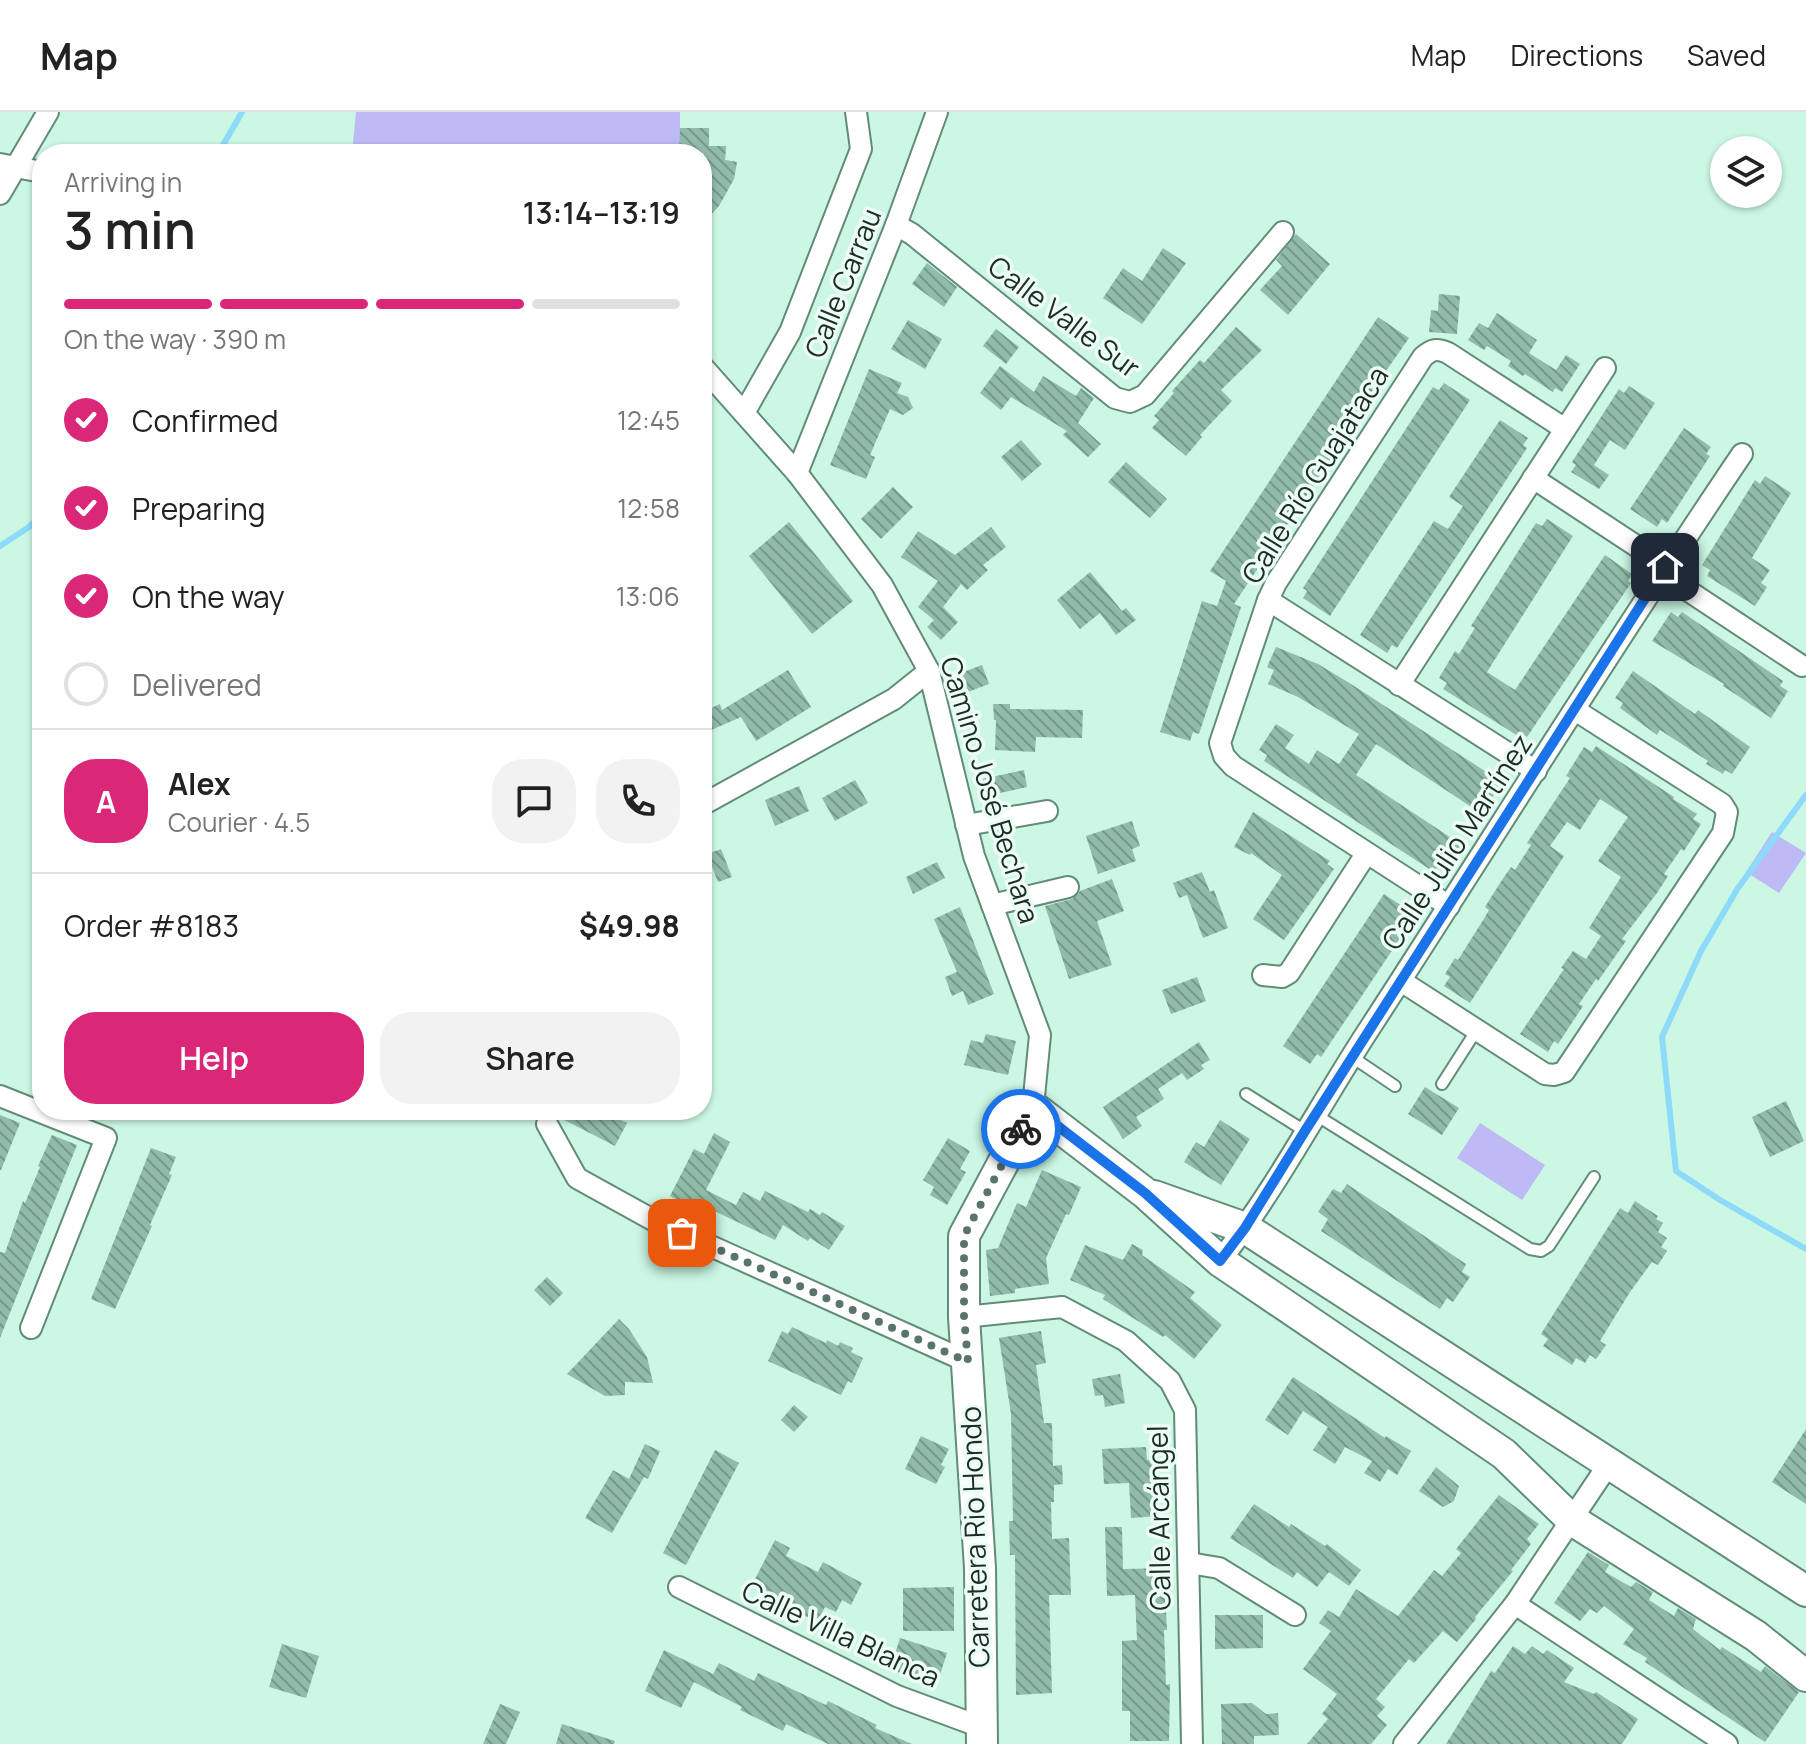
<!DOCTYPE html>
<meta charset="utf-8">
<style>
body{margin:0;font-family:Manrope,sans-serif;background:#f2f2f2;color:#222;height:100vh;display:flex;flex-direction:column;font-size:30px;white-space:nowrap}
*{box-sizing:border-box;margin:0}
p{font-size:26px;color:#767676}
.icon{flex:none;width:44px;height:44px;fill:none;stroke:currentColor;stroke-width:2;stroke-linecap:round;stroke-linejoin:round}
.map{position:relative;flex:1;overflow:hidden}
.side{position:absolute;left:32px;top:32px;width:680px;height:976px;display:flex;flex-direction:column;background:#fff;border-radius:32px;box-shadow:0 2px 6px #0004}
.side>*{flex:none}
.controls{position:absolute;left:1710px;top:24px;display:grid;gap:16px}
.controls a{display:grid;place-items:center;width:72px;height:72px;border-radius:50%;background:#fff;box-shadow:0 2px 6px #0004;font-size:40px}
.pin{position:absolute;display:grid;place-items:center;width:68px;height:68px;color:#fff;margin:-34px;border-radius:16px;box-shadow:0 4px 12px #0006}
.courier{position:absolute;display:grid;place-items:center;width:80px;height:80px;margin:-40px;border:6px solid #1a73e8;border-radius:50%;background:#fff;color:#222;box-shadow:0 2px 10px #0007}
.head em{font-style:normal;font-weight:600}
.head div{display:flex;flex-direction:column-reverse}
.head{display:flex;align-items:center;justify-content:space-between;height:136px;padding:0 32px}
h1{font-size:52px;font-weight:600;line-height:60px}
.bar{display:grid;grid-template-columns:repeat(4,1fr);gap:12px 8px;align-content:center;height:96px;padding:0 32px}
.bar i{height:10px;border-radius:6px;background:#e0e0e0}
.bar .active{background:#db2777}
.bar p{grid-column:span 4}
.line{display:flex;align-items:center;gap:20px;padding:0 32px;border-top:2px solid #e0e0e0}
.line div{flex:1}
.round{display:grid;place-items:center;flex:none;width:84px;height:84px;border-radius:32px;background:#f2f2f2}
ol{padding:0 32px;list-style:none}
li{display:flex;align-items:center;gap:24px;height:88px}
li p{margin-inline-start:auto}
li .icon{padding:8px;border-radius:50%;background:#db2777;color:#fff;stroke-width:4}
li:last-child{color:#767676}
li i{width:44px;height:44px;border:4px solid #e0e0e0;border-radius:50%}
.primary-button{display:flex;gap:16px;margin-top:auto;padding:16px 32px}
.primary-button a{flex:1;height:92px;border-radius:32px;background:#db2777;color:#fff;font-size:32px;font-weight:600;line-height:92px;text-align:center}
.primary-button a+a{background:#f2f2f2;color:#222}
header{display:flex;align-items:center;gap:48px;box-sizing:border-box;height:112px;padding:0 40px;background:#fff;border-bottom:2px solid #e0e0e0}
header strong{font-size:38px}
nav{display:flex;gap:44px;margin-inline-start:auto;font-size:28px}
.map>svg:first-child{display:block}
.pitch{fill:#bdbaf5}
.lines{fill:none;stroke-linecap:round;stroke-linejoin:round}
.stream{stroke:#8edafa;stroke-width:6}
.building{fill:url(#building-back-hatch)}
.lane-casing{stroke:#628b7a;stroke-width:14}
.street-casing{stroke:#628b7a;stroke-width:24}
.secondary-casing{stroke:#628b7a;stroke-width:34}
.lane{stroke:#fff;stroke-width:10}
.street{stroke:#fff;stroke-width:20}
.secondary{stroke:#fff;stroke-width:30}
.done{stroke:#597468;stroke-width:8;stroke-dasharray:0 14.4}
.route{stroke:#1a73e8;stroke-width:10}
.labels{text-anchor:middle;stroke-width:7;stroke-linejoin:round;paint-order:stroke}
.street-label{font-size:28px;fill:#1c2d26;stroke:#ecfdf5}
</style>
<header>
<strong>Map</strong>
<nav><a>Map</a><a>Directions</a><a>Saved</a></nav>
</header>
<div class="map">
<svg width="1806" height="1632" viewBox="0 0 1806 1632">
<defs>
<pattern id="building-back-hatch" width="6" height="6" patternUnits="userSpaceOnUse" patternTransform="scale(2)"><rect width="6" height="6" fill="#91bcaa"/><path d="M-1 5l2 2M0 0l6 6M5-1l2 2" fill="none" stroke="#76998a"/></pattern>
</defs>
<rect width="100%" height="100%" fill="#cbf7e3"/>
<g class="pitch">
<path d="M356,0h324v16h29v18h17l-1,14 12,2c-5,26 -17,44 -35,62v-70h-350z"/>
<path d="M1772,720l34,21 -27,40 -33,-21z"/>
<path d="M1480,1011l65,42 -23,35 -65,-42z"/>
</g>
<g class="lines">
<g class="stream">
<path d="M218,42l24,-42"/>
<path d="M0,434l29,-19 13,-13"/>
<path d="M1806,683l-68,93 -37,63 -39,86 14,134 44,29 86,49"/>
</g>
</g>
<g class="building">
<path d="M680,16h29v18h17l-1,14 12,2 -3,17 -15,27 -17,18v-70h-23z"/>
<path d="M1296,122l34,30 -42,51 -28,-25 22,-24 -6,-6z"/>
<path d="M1163,136l23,15 -44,61 -39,-26 20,-30 19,13z"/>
<path d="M927,151l30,24 -13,20 -32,-23z"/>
<path d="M1439,182l21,2 -3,38 -28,-2 2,-22 7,1z"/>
<path d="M1497,201l40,27 -8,13 27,17 10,-15 14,9 -18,28 -7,-4 -2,4 -28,-18 -2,2 -15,-10 3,-5 -24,-15 -3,4 -16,-10 11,-17 9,5z"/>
<path d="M1378,205l31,21 -53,76 2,2 -41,64 -83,124 7,3 -42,127 -6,-2 -3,9 -30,-9 42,-131 15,5 9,-25 -16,-10z"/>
<path d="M908,208l34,19 -17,30 -34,-20z"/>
<path d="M1236,215l26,23 -41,40 11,11 -32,34 2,2 -16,19 -34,-28 7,-8 -5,-4 20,-23 -2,-2 28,-31 4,3z"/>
<path d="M996,217l23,18 -13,17 -23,-18z"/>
<path d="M1000,254l34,26 9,-16 33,20 5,-8 13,10 -16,25 23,21 -13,13 -25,-22 4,-4 -56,-34 -10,13 -21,-17z"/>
<path d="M869,257l33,14 -5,10 11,4 5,11 -10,7 -13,-6 -20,46 5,2 -9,22 -36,-14z"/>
<path d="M1444,271l26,17 -140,216 -27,-18 4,-7 -4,-3 130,-201 6,3z"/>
<path d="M1629,274l26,17 -30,47 -15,-10 -16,25 15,10 -10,14 -28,-17 5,-7 -4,-3 47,-73 5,4z"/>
<path d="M1500,308l28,18 -5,7 4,3 -130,200 -5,-3 -5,8 -27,-18 74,-114 14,8 15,-23 -14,-9z"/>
<path d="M1684,316l27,19 -5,7 4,2 -43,67 -5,-4 -5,8 -27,-18z"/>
<path d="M1021,328l21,24 -20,17 -21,-24z"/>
<path d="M1126,350l41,37 -17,19 -42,-36z"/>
<path d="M1765,364l26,17 -39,65 18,12 -9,13 6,4 -12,19 -48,-30 3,-6 -8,-5 53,-85 5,4z"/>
<path d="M893,375l20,20 -32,32 -20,-20z"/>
<path d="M1547,407l26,17 -86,136 28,18 90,-135 27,19 -4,7 3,2 -104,154 -7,-5 -2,4 -75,-47 4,-6 -8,-5 16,-27 4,3 16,-26 -4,-2 65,-103 6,3z"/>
<path d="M789,410l64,79 -41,33 -63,-78z"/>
<path d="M991,415l15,20 -23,18 5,5 -21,20 -6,-6 -18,23 15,15 -17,18 -14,-13 7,-7 -16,-13 20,-26 -37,-24 17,-26 37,24z"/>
<path d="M1090,460l32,39 4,-3 10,12 -20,15 -16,-22 -20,16 -23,-29z"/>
<path d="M1671,500l7,5 4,-5 101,69 -3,5 8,5 -17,27 -48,-32 1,-2 -72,-43z"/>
<path d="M1276,535l42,17 33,20 143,93 -3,5 8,5 -17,27 -106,-70 -20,31 106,70 -18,27 -7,-4 -3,4 -170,-111 3,-6 -8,-5 17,-26 18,11 -9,13 24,16 8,-14 22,14 20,-30 -61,-37 -30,-13 6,-14 -7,-3z"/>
<path d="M982,553l7,19 -21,8 -7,-19z"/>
<path d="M788,558l23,37 -55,34 -15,-24 -39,17v-22l18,-8 2,6z"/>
<path d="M1633,559l62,43 3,-4 52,37 -18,27 -7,-4 -2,4 -17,-10 2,-3 -48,-31 -3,5 -37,-27 3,-5 -8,-5z"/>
<path d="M993,592h17v5l73,1 -1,28 -46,-1 -1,15 -40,-2 1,-30h-2z"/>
<path d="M1596,634l78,51 -1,2 24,15 -4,5 8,5 -17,27 -3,-2 -17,25 4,2 -11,17 -35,46 4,2 -28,40 -2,-2 -17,25 4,2 -25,38 -4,-3 -6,11 -28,-18 44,-65 -3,-1 12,-17 13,8 15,-23 -12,-8 32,-51 -23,-16 30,-44 -28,-18 -20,31 -13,-8 -17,24 14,10 -94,147 -26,-17 6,-9 -5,-3 10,-16 3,2 27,-43 4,-7 -4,-3 15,-24 11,-16 4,3 16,-25 -4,-2 43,-65 -4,-2 18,-29 8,5z"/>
<path d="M1024,658l3,17 -40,9 -4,-17z"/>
<path d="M855,668l13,23 -33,18 -13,-23z"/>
<path d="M799,674l10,25 -34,15 -10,-26z"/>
<path d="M1253,700l77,49 -3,3 7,5 -50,71 -31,-21 29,-44 -31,-22 -1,2 -16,-8z"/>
<path d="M1132,709l8,25 -8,3 4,12 -38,13 -12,-38z"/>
<path d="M721,737l11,28 -14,5 -11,-28z"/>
<path d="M937,750l8,16 -32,16 -7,-17z"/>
<path d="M1202,760l8,20 4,-2 14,38 -25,10 -16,-43 -8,3 -6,-15z"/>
<path d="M1112,767l12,32 -27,10 15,44 -43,14 -24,-73 27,-7 8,-8z"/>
<path d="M1384,782l27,18 -4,7 4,3 -90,135 -4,-3 -7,10 -27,-18z"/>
<path d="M960,795l34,87 -26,11 -5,-14 -11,5 -7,-19 12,-5 -23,-53z"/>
<path d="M1197,865l9,24 -35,13 -9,-24z"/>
<path d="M986,922l30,7 -8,34 -44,-10 7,-25 12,3z"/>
<path d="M1199,930l11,18 -9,5 3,4 -17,11 -5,-7 -24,16 6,10 -28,18 6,9 -19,13 -20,-32z"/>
<path d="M1425,975l34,21 -17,27 -34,-21z"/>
<path d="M1786,989l18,40 -34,16 -18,-40z"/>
<path d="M545,998h56l26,13 -12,23z"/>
<path d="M0,1003l20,8 -19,47h-1z"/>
<path d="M1220,1008l30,19 -29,46 -37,-23 12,-20 8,5z"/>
<path d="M714,1021l16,9 -24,48 30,15 7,-13 17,9 5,-10 43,21 2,-3 10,6 2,-3 23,14 -16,24 -19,-12 -2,3 -25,-16 -8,15 -67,-32 -3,6 -35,-18 24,-47 10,5z"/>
<path d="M52,1023l25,10 -77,193v-86l5,1 18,-52 2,2 15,-36 -2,-1z"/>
<path d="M948,1026l22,13 -10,18 6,3 -19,33 -17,-10 4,-8 -11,-7z"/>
<path d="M151,1036l25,9 -7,17 3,1 -22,50 2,1 -37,83 -24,-10z"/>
<path d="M1042,1058l39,17 -12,28 -3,-1 -20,44 3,26 -34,5v4l-25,3 -4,-46 12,-2 19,-45 9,4z"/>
<path d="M1347,1072l119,80 -4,8 8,5 -17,25 -6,-4 -7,11 -119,-78 7,-12 -10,-7 15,-23 8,4z"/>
<path d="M1635,1089l23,15 -2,3 7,4 -5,9 9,6 -6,9 6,4 -9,14 -6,-3 -22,30 -30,49 6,4 -10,14 -6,-4 -5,8 -9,-5 -4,7 -29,-19 5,-7 -7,-5 79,-126 8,5z"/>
<path d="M1132,1132l11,6 -1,5 53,37 -5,6 32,27 -28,34 -29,-24 -2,2 -60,-38 2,-4 -35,-15 15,-35 38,15z"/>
<path d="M547,1165l16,16 -13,13 -16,-16z"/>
<path d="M619,1207l10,10 18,28 6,26 -28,-1v13l-20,1 -38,-22z"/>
<path d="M792,1215l34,16 1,-3 11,6 2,-4 13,6 -2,4 12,6 -11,25 -4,-2 -7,14 -73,-34 14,-30 6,3z"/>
<path d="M1041,1219l5,32 -10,2 8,58h8l1,43 9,-1 1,19 -9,1v17h-3l1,37 17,-1 2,57h-22l3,98 -36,2 -1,-140h-5l-1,-34h4l-2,-107 -12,-76z"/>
<path d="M1120,1262l5,29 -20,4 -2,-12 -8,1 -3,-17z"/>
<path d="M1293,1265l92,61 1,-2 25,15 -14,24 -9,-6 -8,13 -16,-9 8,-12 -27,-14 -10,17 -22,-14 15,-23 -25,-16 -15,24 -23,-15z"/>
<path d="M794,1293l14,12 -14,15 -13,-12z"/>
<path d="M1806,1317v75l-34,-22z"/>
<path d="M921,1324l28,13 -8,16 4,2 -9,17 -31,-15z"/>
<path d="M645,1332l15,7 -12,28 -4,-2 -32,56 -27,-15 28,-48 16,9z"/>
<path d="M1146,1335l1,13 9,-1 3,57 -28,2 -2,-35 -25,1 -2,-35z"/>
<path d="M715,1338l24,13 -53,102 -23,-12z"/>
<path d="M1436,1355l23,19 -5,15 -11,6 -24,-16z"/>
<path d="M1499,1383l40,29 -12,15 4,5 -20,26 2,1 -38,46 1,2 -19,23 -14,-11 -29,32 -5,-4 -33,40 9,8 -8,9 10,9 -16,19h-64l21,-25 -6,-5 15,-20 -34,-25 28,-38 -12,-8 9,-13 11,7 17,-28 42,27 36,-46 8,6 19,-23 -5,-4z"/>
<path d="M1254,1392l35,23 2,-3 34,22 2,-2 34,26 -12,16 -20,-14 -12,15 -20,-15 -4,6 -63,-40z"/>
<path d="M1105,1415h17l1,42 46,-1v25l-4,1 2,36h-3l2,55 4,-1 -1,57h-39v-30h-8v-70l15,-1 -2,-45 -28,1z"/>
<path d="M775,1428l15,8 -4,8 32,16 5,-10 39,21 -11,22 -9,-5 -6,12 -11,-5 -8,15 -20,-10 2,-4 -47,-23z"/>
<path d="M1588,1440l21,13 -4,7 26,15 5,-5 17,10 -4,8 25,16 4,-8 18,11 -3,10 27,21 2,-3 39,25 4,-6 34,26 -34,50 -120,-80 2,-4 -24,-14 11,-15 -30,-23 -7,7 -7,-4 -10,12 -26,-18z"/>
<path d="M954,1475v44h-51v-43z"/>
<path d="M1215,1503h48v33l-48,1z"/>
<path d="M900,1526l47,15 -10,31 -47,-14z"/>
<path d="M282,1532l37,12 -13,42 -37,-11z"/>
<path d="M1513,1534l12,8 7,-8 11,8 4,-4 27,18 -10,14 30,12 2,-2 42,27 -16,25h-176l45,-73 4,2z"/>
<path d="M664,1538l49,24 6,-11 35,18 4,-8 68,32 2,-4 49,24 -2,3 37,16h-84l-42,-20 -3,7 -43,-21 2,-3 -48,-25 -13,26 -36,-17z"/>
<path d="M1252,1591l14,11 12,-1 1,22 -25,1v8h-32l-1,-40z"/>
<path d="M500,1592l20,8 -14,32h-23z"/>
<path d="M562,1612l53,17 -1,3h-58z"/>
</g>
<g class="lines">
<g class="lane-casing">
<g id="lane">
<path d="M1352,945l43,29"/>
<path d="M1442,972l34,-53"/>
<path d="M1246,982l59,37"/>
<path d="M1316,1003l214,134 11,2 8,-5 45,-69"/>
</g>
</g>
<g class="street-casing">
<g id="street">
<path d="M0,52l42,8"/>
<path d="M0,82l48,-82"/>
<path d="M896,113l16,9 203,164 15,4 15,-7 138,-163"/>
<path d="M702,254l95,107 85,112 47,86 45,185 66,179 -7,72"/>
<path d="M744,301l46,-81 71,-183 -5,-37"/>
<path d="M797,361l99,-248 41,-113"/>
<path d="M1533,366l123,81 22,25 124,82"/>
<path d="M1268,488l268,171"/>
<path d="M1399,573l206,-317"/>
<path d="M702,693l192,-106 35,-28"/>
<path d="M966,713l81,-14"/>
<path d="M992,793l76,-18"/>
<path d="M1449,794l-216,-140 -9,-10 -4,-13 48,-143 8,-17 147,-226c9,-8 14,-9 25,-4l117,76"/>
<path d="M1263,863l19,2 7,-4 77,-119"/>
<path d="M1401,869l144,93 9,1 10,-3 159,-239 4,-21 -5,-8 -147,-94"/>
<path d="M0,984l106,42 -75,190"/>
<path d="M547,1012l30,54 76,42 315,142"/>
<path d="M1220,1149c54,-70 96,-149 144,-224 126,-194 248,-391 378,-583"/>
<path d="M964,1205l98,-10 64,34 44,40 15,29 7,334"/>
<path d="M1189,1451l30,5 76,47"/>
<path d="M679,1475l218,109 84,31"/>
<path d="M1515,1492l212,140"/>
<path d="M1404,1632l111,-140 95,-142"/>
</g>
</g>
<g class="secondary-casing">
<g id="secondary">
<path d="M1154,1084l91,32 561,363"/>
<path d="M982,1632l-2,-176 -16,-251v-81l69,-129 112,86 75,68 284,193 68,66 184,116 50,40"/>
</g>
</g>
<use href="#lane" class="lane"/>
<use href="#street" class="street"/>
<use href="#secondary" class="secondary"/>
</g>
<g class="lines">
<path class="done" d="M682,1121l286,129 -4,-45v-81l57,-107"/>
<path class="route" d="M1021,1017l12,-22 112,86 75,68 25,-33 60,-97 360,-564"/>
</g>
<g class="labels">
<g class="street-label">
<text transform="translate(843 171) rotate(-68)" y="10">Calle Carrau</text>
<text transform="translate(1064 205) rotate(37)" y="10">Calle Valle Sur</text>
<text transform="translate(1315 363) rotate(-58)" y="10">Calle Río Guajataca</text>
<text transform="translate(990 678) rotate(73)" y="10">Camino José Bechara</text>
<text transform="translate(1457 730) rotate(-57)" y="10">Calle Julio Martínez</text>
<text transform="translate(1159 1406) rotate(-91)" y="10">Calle Arcángel</text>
<text transform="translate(975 1425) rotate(-92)" y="10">Carretera Rio Hondo</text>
<text transform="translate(841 1522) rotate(25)" y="10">Calle Villa Blanca</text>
</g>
</g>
</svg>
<div class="controls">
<a><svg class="icon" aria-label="layers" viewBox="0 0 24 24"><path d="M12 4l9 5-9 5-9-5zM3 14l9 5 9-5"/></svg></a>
</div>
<div class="pin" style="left:682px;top:1121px;background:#ea580c"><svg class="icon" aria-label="bag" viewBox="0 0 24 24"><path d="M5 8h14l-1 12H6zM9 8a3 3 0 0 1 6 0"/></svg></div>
<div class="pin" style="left:1665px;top:455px;background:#1f2937"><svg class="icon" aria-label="home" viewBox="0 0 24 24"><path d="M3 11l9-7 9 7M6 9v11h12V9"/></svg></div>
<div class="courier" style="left:1021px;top:1017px"><svg class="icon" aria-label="bike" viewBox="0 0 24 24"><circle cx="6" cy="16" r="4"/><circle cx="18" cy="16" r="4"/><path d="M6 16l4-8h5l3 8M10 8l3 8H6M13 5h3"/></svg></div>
<section class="side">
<div class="head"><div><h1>3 min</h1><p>Arriving in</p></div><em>13:14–13:19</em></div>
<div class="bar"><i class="active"></i><i class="active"></i><i class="active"></i><i></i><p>On the way · 390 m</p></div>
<ol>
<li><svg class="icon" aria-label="check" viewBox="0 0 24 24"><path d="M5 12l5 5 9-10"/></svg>Confirmed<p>12:45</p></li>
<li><svg class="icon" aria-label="check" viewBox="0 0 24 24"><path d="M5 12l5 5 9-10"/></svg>Preparing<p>12:58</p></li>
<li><svg class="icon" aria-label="check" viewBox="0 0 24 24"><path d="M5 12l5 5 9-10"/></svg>On the way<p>13:06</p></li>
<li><i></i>Delivered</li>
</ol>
<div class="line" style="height:144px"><b class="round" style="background:#db2777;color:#fff">A</b><div><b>Alex</b><p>Courier · 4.5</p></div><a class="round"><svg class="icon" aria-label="chat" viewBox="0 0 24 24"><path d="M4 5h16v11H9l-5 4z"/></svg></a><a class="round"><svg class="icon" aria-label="phone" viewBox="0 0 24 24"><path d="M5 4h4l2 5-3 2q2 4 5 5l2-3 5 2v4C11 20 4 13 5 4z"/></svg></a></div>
<div class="line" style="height:104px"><div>Order #8183</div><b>$49.98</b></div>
<div class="primary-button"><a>Help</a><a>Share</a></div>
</section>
</div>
